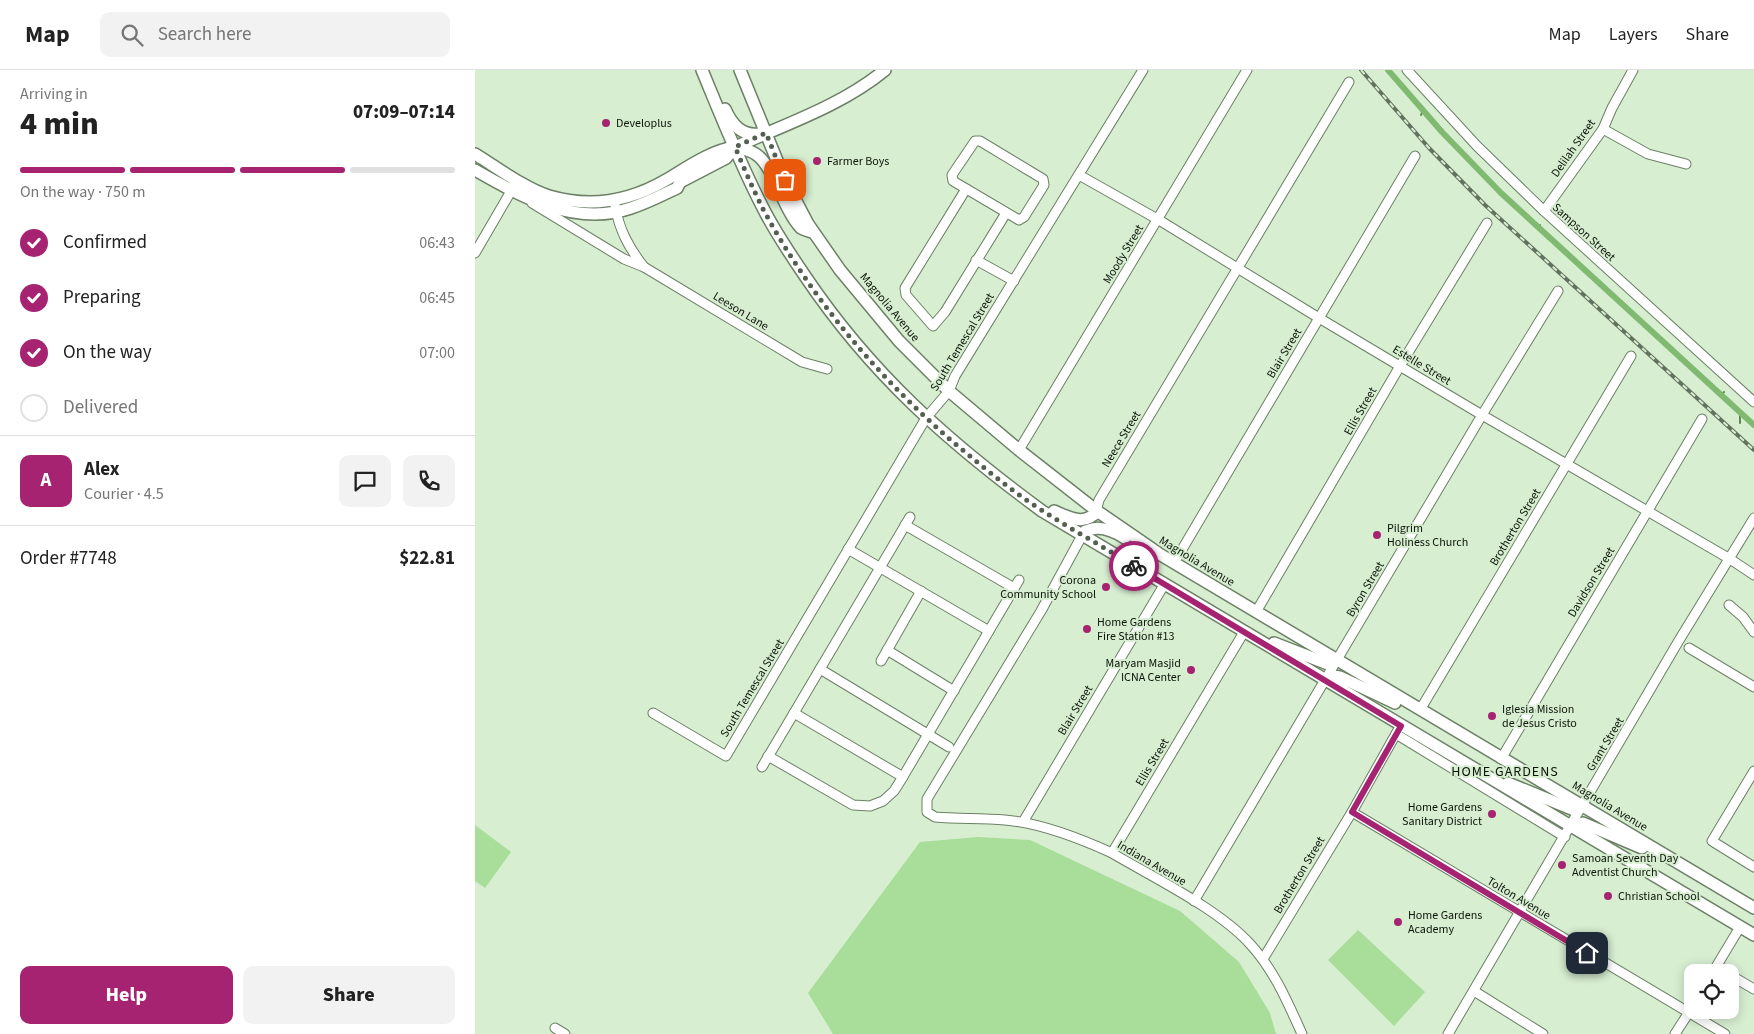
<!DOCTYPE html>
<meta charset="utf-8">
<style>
body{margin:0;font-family:"Source Sans 3",sans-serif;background:#f2f2f2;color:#222;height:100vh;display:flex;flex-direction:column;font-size:19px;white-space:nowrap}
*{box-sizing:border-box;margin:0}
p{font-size:16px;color:#767676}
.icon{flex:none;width:28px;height:28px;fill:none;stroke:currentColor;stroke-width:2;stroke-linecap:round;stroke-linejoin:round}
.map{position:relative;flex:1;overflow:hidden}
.sheet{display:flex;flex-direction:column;background:#fff;width:475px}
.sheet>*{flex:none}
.fabs{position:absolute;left:1209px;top:894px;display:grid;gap:10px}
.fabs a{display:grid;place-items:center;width:55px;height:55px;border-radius:10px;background:#fff;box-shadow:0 2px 12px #0003;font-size:25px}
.pin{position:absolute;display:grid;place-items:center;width:42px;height:42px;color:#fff;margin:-21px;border-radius:10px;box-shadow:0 2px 8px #0006}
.courier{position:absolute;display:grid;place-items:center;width:50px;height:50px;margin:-25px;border:4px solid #a52371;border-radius:50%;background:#fff;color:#222;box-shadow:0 1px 6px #0007}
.summary em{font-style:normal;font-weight:800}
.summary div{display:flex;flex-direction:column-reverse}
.summary{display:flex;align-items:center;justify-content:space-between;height:85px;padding:0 20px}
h1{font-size:32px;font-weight:800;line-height:38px}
.bar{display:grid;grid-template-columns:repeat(4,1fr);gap:8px 5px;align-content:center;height:60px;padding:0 20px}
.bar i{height:6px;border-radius:4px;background:#e0e0e0}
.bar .selected{background:#a52371}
.bar p{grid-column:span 4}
.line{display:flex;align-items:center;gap:12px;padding:0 20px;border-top:1px solid #e0e0e0}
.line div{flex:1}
.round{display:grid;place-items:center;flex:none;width:52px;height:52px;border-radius:10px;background:#f2f2f2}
ol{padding:0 20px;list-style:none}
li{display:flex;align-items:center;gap:15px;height:55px}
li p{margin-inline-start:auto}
li .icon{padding:5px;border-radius:50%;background:#a52371;color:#fff;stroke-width:4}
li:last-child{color:#767676}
li i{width:28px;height:28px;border:2px solid #e0e0e0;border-radius:50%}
.cta{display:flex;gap:10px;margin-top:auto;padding:10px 20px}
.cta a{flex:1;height:58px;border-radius:10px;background:#a52371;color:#fff;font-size:20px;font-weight:800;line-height:58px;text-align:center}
.cta a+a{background:#f2f2f2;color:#222}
header{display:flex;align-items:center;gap:30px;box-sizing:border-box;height:70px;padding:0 25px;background:#fff;border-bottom:1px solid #e0e0e0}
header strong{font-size:24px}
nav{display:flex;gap:28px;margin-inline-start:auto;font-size:18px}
.search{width:350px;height:45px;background:#f2f2f2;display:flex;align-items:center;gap:12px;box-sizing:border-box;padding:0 18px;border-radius:10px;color:#767676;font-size:19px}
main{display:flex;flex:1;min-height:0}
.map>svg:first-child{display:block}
.green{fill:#a8dd9a}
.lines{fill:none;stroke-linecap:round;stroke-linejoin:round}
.stream{stroke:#5d8852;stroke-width:2}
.canal{stroke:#80ba71;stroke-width:6}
.minor-casing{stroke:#6c8066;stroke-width:11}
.major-casing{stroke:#6c8066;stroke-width:14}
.minor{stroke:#fff;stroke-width:9}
.major{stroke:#fff;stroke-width:11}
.rail-casing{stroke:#63725f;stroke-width:4}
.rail{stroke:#d7eed1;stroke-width:2;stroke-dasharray:5.5;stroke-linecap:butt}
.done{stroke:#536050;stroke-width:5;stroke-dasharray:0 9}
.route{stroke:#a52371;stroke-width:6}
.poi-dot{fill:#a52371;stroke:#d7eed1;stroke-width:2}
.labels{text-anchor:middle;stroke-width:4;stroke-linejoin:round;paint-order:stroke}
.poi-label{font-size:12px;fill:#0c140a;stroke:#d7eed1;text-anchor:start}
.street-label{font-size:12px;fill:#0c140a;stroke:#d7eed1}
.neighbourhood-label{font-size:14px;letter-spacing:1px;fill:#0c140a;stroke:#d7eed1}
</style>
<header>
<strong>Map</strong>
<div class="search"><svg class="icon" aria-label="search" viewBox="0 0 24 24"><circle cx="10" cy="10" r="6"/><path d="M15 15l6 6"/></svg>Search here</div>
<nav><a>Map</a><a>Layers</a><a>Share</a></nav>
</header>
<main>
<section class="sheet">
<div class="summary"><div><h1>4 min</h1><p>Arriving in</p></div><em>07:09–07:14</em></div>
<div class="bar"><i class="selected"></i><i class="selected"></i><i class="selected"></i><i></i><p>On the way · 750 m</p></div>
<ol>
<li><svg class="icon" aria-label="check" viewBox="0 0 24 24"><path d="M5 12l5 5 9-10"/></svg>Confirmed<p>06:43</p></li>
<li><svg class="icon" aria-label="check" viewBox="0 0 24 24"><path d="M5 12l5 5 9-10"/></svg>Preparing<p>06:45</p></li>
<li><svg class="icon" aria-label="check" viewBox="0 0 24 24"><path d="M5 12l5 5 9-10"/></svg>On the way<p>07:00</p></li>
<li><i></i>Delivered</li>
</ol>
<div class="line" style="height:90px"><b class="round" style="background:#a52371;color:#fff">A</b><div><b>Alex</b><p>Courier · 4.5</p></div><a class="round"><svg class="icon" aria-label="chat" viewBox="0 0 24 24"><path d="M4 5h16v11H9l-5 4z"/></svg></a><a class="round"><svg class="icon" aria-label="phone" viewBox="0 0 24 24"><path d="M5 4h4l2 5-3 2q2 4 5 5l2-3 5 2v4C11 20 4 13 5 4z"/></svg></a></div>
<div class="line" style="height:65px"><div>Order #7748</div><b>$22.81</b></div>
<div class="cta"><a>Help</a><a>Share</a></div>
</section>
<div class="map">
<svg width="1279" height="964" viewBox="0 0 1279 964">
<rect width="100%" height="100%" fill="#d7eed1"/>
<g class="green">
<path d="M0,755l36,27 -26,36 -10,-7z"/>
<path d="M503,767l52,3 150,71 59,51 31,51 6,21h-443l-25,-41 112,-151z"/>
<path d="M883,860l67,62 -31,34 -66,-66z"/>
</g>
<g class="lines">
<g class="stream">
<path d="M946,45l2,-5"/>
<path d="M1063,157l2,-2"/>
<path d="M1246,325l3,-3"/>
<path d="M1265,353v-10"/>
</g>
<path class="canal" d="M913,0l54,62 59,61 253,232"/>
<g class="minor-casing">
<g id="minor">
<path d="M932,0l70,76 67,65 210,191"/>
<path d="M1128,59l45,25 38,10"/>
<path d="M500,71h5l63,38 1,6 -20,32 -5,3 -66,-39 -1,-6z"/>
<path d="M604,105l80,45 160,98 163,97 248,144 24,16"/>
<path d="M491,119l-61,99 1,7 27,31 12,-14 61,-99"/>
<path d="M57,133l92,56 20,8 158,95 25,7"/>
<path d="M140,135c4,25 14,43 29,62"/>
<path d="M1069,141l59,-82 9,-21 21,-38"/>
<path d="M0,183l39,-67"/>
<path d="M501,190l38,21"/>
<path d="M544,380l228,-380"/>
<path d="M620,445l4,-15 250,-418"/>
<path d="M430,455l109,63"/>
<path d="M610,460l-44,81 -114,188v13l8,5c23,2 46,1 70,3 36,3 74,18 107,33 42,25 107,56 139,92 23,25 37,58 51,89"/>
<path d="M373,479l141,82"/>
<path d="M699,493l241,-407"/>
<path d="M1254,535l14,12 11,15"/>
<path d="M781,542l144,-246 87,-143"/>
<path d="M1214,578l65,39"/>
<path d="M412,580l67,41"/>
<path d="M406,591l40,-70"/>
<path d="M345,599l129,78"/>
<path d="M945,640l211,-354"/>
<path d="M178,643l73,43 200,-338 23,-27 6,-15 188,-306"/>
<path d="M319,643l109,64"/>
<path d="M921,664l169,103"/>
<path d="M293,686l85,49 17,1 13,-5 11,-10 7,-11 118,-200"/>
<path d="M1026,689l201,-340"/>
<path d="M287,697l148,-250"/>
<path d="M1279,701l-42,70 42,26"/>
<path d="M877,742l373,222"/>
<path d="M548,752l141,-237"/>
<path d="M637,783l132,-221"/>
<path d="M719,831l288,-486 76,-124"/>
<path d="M788,889l89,-147 49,-87"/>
<path d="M1238,902l27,-45"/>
<path d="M1255,905l24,14"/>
<path d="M999,921l69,43"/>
<path d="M80,958l10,6"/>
<path d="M973,964l230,-392 76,-124"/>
<path d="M1200,964l18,-28"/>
</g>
</g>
<g class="major-casing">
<g id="major">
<path d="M227,0c19,46 38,94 61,138 12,24 27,46 42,68 66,98 142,165 237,235l712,424"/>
<path d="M265,0l45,110 23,44 32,46 59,71 50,50 70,59 78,61 64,44 593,353"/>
<path d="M250,39c7,16 17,27 34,25"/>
<path d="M260,77c8,2 16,3 22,8 17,12 27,56 44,73 3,2 8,3 11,4"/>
<path d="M0,84c21,13 51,35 74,42 41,12 81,5 117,-16 22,-13 44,-29 69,-33 51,-23 106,-41 150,-77"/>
<path d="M0,100c47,27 100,57 156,38 16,-5 31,-13 46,-20l3,-6 46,-24 9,-11"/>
<path d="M579,441c14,6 31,16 43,0"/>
<path d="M608,464c12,-11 29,-4 42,4"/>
<path d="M799,573l54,21 9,-3"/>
<path d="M850,610l8,-4 7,1 55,26"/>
<path d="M1033,713l66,27 9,-4"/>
<path d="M1096,757l12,-4 59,25"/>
</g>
</g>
<use href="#minor" class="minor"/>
<use href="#major" class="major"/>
<g class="rail-casing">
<path id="rail" d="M886,0l68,78 56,57 269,245"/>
</g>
<use href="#rail" class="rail"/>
</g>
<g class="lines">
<path class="done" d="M310,110l-19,-47 -31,14c9,21 18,42 28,62 48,89 114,167 190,233 29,24 58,49 90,69 29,19 61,36 91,55"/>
<path class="route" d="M659,496l267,160 -49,86 235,141"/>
</g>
<g class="poi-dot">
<circle cx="131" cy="53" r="5"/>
<circle cx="342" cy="91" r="5"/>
<circle cx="902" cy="465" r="5"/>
<circle cx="631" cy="517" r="5"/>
<circle cx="612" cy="559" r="5"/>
<circle cx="716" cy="600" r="5"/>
<circle cx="1017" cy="646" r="5"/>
<circle cx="1017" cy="744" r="5"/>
<circle cx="1087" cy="795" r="5"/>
<circle cx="1133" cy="826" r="5"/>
<circle cx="923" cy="852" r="5"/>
</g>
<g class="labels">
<g class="poi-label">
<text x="141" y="57">Developlus</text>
<text x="352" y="95">Farmer Boys</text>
<text x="912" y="462">Pilgrim<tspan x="912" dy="14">Holiness Church</tspan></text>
<text x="621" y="514" text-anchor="end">Corona<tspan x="621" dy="14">Community School</tspan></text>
<text x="622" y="556">Home Gardens<tspan x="622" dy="14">Fire Station #13</tspan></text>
<text x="706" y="597" text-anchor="end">Maryam Masjid<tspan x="706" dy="14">ICNA Center</tspan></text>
<text x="1027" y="643">Iglesia Mission<tspan x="1027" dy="14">de Jesus Cristo</tspan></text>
<text x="1007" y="741" text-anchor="end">Home Gardens<tspan x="1007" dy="14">Sanitary District</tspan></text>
<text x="1097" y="792">Samoan Seventh Day<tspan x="1097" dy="14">Adventist Church</tspan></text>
<text x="1143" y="830">Christian School</text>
<text x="933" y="849">Home Gardens<tspan x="933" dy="14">Academy</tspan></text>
</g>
<g class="street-label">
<text transform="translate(1098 78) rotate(-55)" y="4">Delilah Street</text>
<text transform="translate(1109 162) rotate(42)" y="4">Sampson Street</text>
<text transform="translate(648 184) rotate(-59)" y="4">Moody Street</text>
<text transform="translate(415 237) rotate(50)" y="4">Magnolia Avenue</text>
<text transform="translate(266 241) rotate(31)" y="4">Leeson Lane</text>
<text transform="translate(487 272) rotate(-59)" y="4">South Temescal Street</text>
<text transform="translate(809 283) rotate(-59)" y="4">Blair Street</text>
<text transform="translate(947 295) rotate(31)" y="4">Estelle Street</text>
<text transform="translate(885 341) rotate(-60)" y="4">Ellis Street</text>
<text transform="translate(646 369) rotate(-59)" y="4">Neece Street</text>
<text transform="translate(1040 457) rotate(-59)" y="4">Brotherton Street</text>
<text transform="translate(722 491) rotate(31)" y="4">Magnolia Avenue</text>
<text transform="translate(1116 512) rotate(-59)" y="4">Davidson Street</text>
<text transform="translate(890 519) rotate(-59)" y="4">Byron Street</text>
<text transform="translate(277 618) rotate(-59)" y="4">South Temescal Street</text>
<text transform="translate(600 640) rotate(-59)" y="4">Blair Street</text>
<text transform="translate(1130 674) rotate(-59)" y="4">Grant Street</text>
<text transform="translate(677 692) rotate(-59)" y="4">Ellis Street</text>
<text transform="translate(1135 736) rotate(31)" y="4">Magnolia Avenue</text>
<text transform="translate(677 793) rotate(30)" y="4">Indiana Avenue</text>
<text transform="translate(824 805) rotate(-59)" y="4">Brotherton Street</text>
<text transform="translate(1044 828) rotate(31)" y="4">Tolton Avenue</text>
</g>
<g class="neighbourhood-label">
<text x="1030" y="706">HOME GARDENS</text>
</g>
</g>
</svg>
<div class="fabs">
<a><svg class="icon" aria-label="locate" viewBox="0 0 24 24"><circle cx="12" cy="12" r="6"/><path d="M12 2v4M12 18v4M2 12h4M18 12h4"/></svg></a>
</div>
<div class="pin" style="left:310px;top:110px;background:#ea580c"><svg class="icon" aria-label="bag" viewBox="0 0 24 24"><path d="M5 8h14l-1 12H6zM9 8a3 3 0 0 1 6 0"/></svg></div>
<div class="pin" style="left:1112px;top:883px;background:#1f2937"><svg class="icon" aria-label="home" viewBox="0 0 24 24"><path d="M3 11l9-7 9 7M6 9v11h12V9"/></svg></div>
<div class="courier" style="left:659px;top:496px"><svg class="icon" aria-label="bike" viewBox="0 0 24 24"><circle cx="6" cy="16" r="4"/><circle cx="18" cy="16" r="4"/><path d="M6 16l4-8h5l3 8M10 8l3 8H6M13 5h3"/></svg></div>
</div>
</main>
